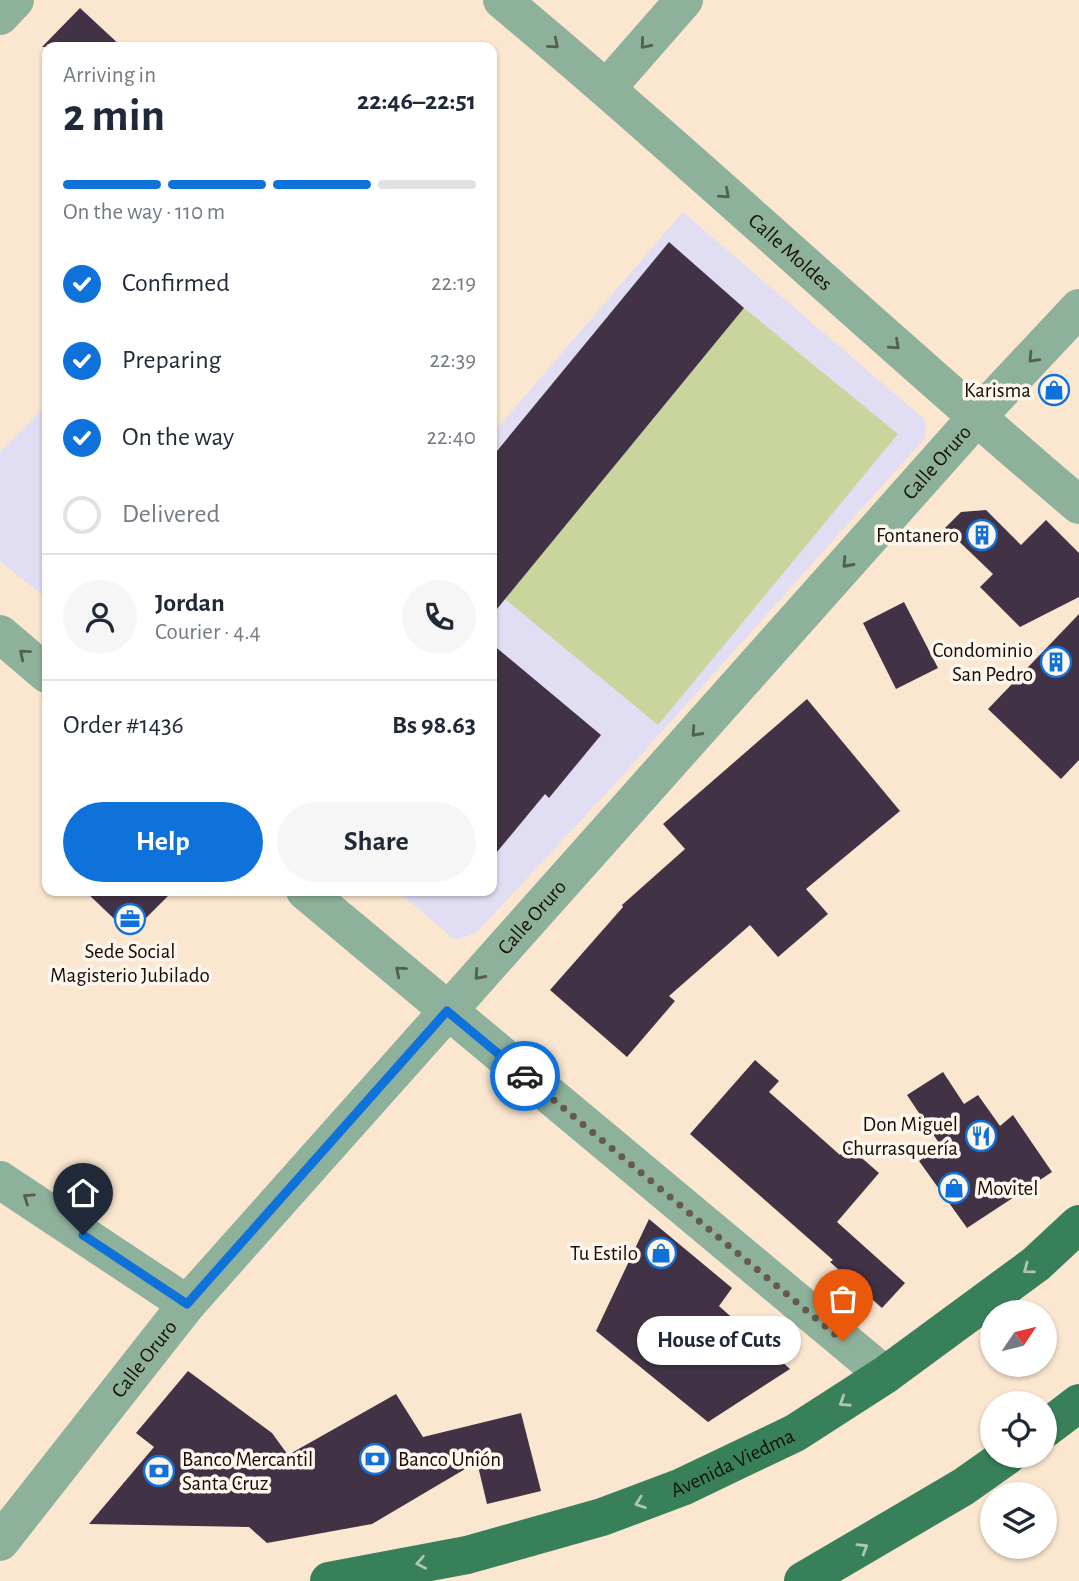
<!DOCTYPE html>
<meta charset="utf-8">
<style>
body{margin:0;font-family:"Alegreya Sans",sans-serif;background:#f6f6f7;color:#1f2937;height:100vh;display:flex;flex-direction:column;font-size:26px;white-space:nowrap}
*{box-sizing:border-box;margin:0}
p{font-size:23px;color:#747a83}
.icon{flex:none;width:38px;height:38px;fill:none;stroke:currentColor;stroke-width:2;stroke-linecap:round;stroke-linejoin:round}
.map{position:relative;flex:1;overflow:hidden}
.drawer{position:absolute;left:42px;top:42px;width:455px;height:854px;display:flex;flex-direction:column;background:#fff;border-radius:14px;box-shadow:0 2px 5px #0004}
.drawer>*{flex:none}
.needle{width:46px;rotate:55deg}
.buttons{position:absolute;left:980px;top:1300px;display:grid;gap:14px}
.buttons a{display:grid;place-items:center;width:77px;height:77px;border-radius:50%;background:#fff;box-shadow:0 2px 5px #0004;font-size:35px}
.pin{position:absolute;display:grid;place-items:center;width:60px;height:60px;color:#fff;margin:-72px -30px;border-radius:50% 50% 50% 0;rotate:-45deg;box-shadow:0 0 7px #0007}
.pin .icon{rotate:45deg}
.courier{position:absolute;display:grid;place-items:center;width:70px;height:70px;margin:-35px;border:5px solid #0f72da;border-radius:50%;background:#fff;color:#222;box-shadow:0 2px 9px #0007}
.bubble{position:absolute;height:49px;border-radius:24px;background:#fff;box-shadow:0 2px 5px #0004;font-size:23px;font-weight:700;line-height:49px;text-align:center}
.head em{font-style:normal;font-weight:700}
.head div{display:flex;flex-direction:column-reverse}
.head{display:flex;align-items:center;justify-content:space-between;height:119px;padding:0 21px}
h1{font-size:46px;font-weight:700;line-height:52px}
.bar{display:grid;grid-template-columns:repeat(4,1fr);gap:10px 7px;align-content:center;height:84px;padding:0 21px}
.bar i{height:9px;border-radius:5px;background:#e0e1e3}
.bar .current{background:#0f72da}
.bar p{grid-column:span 4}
.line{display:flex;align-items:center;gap:18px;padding:0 21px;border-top:2px solid #e0e1e3}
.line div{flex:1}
.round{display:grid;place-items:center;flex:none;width:74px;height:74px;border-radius:37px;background:#f6f6f7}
ol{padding:0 21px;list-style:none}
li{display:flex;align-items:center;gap:21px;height:77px}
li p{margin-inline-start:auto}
li .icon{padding:7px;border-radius:50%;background:#0f72da;color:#fff;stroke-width:4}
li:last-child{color:#747a83}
li i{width:38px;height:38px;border:4px solid #e0e1e3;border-radius:50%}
.cta{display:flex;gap:14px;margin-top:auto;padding:14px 21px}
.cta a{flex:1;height:80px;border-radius:42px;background:#0f72da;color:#fff;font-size:28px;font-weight:700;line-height:80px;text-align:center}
.cta a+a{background:#f6f6f7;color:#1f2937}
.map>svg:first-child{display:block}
.education{fill:#e1ddf3}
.green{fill:#cad59e}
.building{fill:#423245}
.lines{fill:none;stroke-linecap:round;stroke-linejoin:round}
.minor{stroke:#8eb19b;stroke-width:38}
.major{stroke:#38805a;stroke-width:38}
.oneway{stroke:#526051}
.oneway2{stroke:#afc7b2}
.done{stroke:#665a4d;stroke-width:7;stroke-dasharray:0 12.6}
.route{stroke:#0f72da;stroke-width:9}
.labels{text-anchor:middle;stroke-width:7;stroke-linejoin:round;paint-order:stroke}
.street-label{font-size:21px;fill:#150e07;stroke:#fff6ed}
.poi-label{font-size:21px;fill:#150e07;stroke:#fff6ed;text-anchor:end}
</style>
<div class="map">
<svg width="1079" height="1581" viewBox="0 0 1079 1581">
<rect width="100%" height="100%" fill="#fbe7d0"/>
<g class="education">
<path d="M683,212l242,208v18l-311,347 -138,148 -21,7 -58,-49h95v-457z"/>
<path d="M47,404v195l-47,-38v-109z"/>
</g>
<path class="green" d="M744,308l154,126 -240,291 -153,-126z"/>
<g class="building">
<path d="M80,8l42,39h-80z"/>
<path d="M669,242l75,66 -252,307v-158z"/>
<path d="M986,510l35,35 25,-25 33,33v44l-59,30 -40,-40 13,-13 -48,-46 16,-16z"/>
<path d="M904,602l34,66 -42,21 -33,-66z"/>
<path d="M1079,614v146l-18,19 -73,-70z"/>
<path d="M492,644l109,91 -52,63 -4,-4 -53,64z"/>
<path d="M807,699l93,112 -94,78 22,25 -50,43 -28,-32 -81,71 6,5 -48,56 -77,-67 73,-83 -1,-2 63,-56 -22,-25z"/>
<path d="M85,891h88l-43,43z"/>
<path d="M755,1060l24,21 -10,11 71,63 8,-9 31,27 -42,49 68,61 -23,25 -52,-46 3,-2 -143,-126z"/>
<path d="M943,1072l21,32 14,-9 22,31 13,-11 39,57 -85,56 -48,-67 22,-15 -34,-51z"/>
<path d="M649,1219l83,69 -13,18 71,63 -82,53 -112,-91z"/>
<path d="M188,1371l84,62 16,22 108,-61 27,43 98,-24 20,78 -54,13 -10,-42 -105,62 -105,19 -18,-16 -160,-3 65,-77 -18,-14z"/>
</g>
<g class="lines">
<g class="minor">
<path id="s1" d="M502,0c196,164 382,340 577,505"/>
<path d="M0,16l15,-16"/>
<path d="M607,88l77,-88"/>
<path d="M0,634l47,40"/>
<path d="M305,891l580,484"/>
<path d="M0,1180l187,124"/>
<path id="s2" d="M0,1542l187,-238 789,-886 103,-110"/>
</g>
<g class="major">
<path d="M1045,1429l34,-26"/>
<path id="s3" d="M329,1581l138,-26 135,-38 80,-30 113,-54 90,-58 151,-111 43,-40"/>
<path d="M803,1581l160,-94 44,-31"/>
</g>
</g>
<defs><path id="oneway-chevron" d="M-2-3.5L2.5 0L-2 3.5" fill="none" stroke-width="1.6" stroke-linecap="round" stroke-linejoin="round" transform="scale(1.75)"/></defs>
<g class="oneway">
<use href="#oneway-chevron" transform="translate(554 44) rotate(40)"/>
<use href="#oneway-chevron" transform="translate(645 44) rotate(131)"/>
<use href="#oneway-chevron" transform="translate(725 194) rotate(42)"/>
<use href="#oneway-chevron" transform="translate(895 345) rotate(42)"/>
<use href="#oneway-chevron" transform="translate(1033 358) rotate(133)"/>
<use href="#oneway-chevron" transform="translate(847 563) rotate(132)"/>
<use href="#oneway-chevron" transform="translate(24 654) rotate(-140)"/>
<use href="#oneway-chevron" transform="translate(696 732) rotate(132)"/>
<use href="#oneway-chevron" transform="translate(400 971) rotate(-140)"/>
<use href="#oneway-chevron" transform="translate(479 975) rotate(132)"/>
<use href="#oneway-chevron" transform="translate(28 1198) rotate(-146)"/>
</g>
<g class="oneway2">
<use href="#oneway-chevron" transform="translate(1028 1269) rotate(143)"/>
<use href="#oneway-chevron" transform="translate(844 1402) rotate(147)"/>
<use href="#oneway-chevron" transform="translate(640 1503) rotate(160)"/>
<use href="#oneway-chevron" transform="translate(863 1548) rotate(-31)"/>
<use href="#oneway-chevron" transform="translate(421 1563) rotate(169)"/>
</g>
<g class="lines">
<path class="done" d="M525,1076l318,265"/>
<path class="route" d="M83,1235l104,69 260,-293 78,65"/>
</g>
<defs>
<g id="shop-ring" transform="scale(1.575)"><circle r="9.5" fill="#fff6ed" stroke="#0f72da" stroke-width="1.5"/><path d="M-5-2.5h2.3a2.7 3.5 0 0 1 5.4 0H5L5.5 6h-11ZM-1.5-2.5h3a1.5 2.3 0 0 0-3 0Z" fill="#0f72da"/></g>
<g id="building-ring" transform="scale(1.575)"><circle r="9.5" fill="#fff6ed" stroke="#0f72da" stroke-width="1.5"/><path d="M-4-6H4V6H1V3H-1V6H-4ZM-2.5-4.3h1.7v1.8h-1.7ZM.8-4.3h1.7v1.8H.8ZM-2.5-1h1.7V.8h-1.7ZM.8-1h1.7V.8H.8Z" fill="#0f72da"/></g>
<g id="office-ring" transform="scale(1.575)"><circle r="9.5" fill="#fff6ed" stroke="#0f72da" stroke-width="1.5"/><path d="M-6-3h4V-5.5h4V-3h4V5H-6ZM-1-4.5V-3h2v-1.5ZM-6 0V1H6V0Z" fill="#0f72da"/></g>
<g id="restaurant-ring" transform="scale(1.575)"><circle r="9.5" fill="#fff6ed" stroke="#0f72da" stroke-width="1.5"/><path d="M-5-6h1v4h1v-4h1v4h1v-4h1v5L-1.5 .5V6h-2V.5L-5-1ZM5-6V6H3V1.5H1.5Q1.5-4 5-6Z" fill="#0f72da"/></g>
<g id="bank-ring" transform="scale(1.575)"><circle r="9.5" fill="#fff6ed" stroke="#0f72da" stroke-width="1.5"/><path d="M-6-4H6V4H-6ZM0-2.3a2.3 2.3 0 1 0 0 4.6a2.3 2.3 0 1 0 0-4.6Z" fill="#0f72da"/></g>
</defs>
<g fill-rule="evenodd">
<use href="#shop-ring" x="1054" y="390"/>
<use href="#building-ring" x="982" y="535"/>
<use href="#building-ring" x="1056" y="662"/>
<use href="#office-ring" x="130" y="919"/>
<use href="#restaurant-ring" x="981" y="1136"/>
<use href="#shop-ring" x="954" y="1188"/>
<use href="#shop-ring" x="661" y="1253"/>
<use href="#bank-ring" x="375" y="1459"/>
<use href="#bank-ring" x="159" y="1471"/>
</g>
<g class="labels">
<g class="street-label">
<text dy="7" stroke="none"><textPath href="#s1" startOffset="383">Calle Moldes</textPath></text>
<text dy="7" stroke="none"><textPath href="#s2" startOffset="1430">Calle Oruro</textPath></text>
<text dy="7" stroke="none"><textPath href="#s2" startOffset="821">Calle Oruro</textPath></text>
<text dy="7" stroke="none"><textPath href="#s2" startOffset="233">Calle Oruro</textPath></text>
<text dy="7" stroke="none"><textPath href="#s3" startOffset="422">Avenida Viedma</textPath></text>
</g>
<g class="poi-label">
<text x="1031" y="397">Karisma</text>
<text x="959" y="542">Fontanero</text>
<text x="1033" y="657">Condominio<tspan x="1033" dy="24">San Pedro</tspan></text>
<text x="130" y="958" text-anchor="middle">Sede Social<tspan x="130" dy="24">Magisterio Jubilado</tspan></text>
<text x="958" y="1131">Don Miguel<tspan x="958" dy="24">Churrasquería</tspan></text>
<text x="977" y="1195" text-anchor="start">Movitel</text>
<text x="638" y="1260">Tu Estilo</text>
<text x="182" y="1466" text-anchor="start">Banco Mercantil<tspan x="182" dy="24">Santa Cruz</tspan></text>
<text x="398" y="1466" text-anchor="start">Banco Unión</text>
</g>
</g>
</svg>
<div class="buttons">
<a><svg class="needle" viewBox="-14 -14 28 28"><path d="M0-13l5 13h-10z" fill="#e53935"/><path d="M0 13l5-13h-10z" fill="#747a83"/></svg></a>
<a><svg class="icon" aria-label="locate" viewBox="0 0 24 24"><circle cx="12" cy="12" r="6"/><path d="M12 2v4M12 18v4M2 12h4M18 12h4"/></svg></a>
<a><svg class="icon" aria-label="layers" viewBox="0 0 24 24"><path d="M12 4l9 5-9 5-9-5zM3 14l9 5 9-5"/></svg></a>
</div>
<div class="pin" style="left:843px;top:1341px;background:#ea580c"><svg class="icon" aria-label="bag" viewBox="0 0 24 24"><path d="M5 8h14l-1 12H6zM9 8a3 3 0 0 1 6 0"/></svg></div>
<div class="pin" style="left:83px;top:1235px;background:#1f2937"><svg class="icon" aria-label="home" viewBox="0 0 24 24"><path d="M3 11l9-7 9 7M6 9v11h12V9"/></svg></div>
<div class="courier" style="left:525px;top:1076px"><svg class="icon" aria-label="car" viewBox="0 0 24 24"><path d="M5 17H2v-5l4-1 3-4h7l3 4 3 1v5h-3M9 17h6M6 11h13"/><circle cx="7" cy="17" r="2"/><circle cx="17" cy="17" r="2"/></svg></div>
<div class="bubble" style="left:637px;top:1316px;width:164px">House of Cuts</div>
<section class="drawer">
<div class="head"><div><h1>2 min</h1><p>Arriving in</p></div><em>22:46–22:51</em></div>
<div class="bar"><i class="current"></i><i class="current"></i><i class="current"></i><i></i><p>On the way · 110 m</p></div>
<ol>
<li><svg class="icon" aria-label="check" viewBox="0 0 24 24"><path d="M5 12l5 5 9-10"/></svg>Confirmed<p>22:19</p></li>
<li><svg class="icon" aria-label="check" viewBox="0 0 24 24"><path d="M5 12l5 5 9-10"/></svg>Preparing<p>22:39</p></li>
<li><svg class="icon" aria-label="check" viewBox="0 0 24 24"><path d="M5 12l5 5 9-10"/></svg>On the way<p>22:40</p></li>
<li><i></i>Delivered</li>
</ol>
<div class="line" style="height:126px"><a class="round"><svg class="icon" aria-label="person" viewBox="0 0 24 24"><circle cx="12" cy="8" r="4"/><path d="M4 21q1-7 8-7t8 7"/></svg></a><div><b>Jordan</b><p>Courier · 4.4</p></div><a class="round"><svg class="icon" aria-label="phone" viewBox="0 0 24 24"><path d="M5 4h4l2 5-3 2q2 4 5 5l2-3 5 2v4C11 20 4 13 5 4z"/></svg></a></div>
<div class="line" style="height:91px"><div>Order #1436</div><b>Bs 98.63</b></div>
<div class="cta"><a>Help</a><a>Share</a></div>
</section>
</div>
